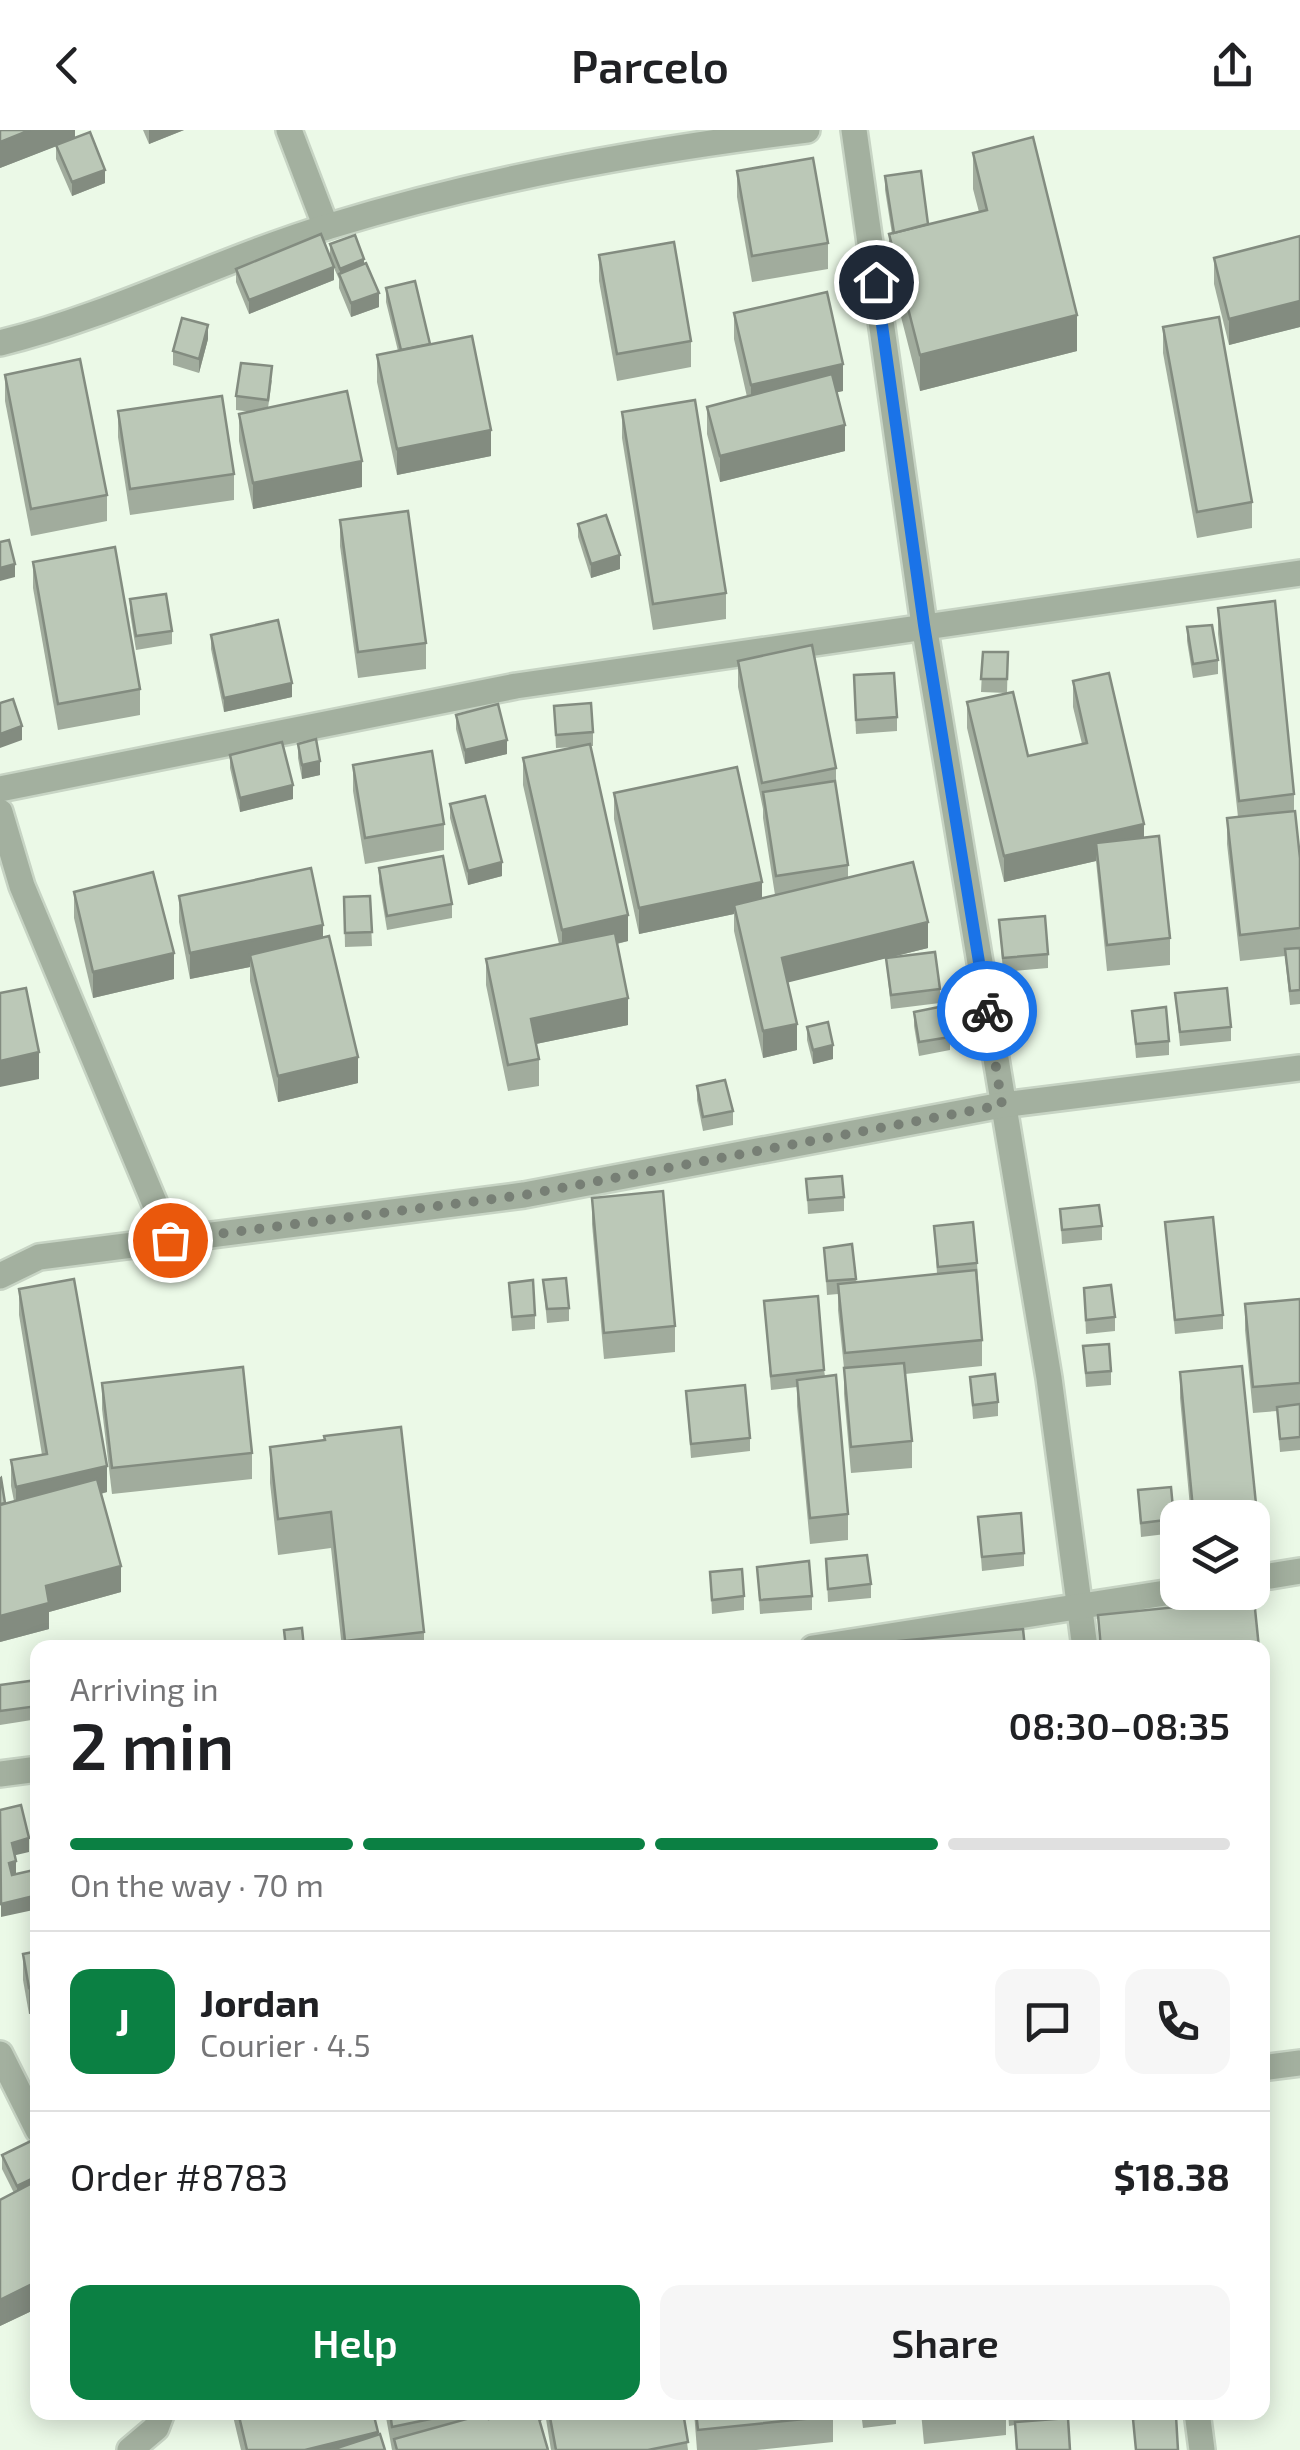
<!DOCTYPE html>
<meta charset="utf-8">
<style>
body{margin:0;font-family:"Exo 2",sans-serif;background:#f6f6f6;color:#202124;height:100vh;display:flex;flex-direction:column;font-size:38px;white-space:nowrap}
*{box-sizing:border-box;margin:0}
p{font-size:32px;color:#757577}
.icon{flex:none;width:55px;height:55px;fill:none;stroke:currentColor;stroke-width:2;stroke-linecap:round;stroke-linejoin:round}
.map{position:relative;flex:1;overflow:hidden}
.side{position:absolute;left:30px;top:1510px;width:1240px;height:780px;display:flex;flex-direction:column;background:#fff;border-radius:20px;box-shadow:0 5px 25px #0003}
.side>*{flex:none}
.tools{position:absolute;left:1160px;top:1370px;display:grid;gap:20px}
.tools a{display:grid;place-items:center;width:110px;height:110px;border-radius:20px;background:#fff;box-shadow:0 5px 25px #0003;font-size:50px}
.pin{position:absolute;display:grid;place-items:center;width:85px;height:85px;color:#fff;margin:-42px;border:5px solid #fff;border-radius:50%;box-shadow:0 2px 10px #0007}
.courier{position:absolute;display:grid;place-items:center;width:100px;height:100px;margin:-50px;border:8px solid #1a73e8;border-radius:50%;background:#fff;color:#222;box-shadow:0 2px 12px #0007}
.summary em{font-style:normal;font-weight:600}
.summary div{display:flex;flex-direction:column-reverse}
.summary{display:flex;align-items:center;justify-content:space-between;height:170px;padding:0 40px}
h1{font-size:65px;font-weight:600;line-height:75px}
.bar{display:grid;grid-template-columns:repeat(4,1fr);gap:15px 10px;align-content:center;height:120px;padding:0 40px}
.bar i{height:12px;border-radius:8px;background:#e0e0e0}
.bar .selected{background:#0b8043}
.bar p{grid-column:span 4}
.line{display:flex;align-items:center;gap:25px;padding:0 40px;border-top:2px solid #e0e0e0}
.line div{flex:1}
.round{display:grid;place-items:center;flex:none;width:105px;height:105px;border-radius:20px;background:#f6f6f6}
.button{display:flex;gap:20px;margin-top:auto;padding:20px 40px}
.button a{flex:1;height:115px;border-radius:20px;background:#0b8043;color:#fff;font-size:40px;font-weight:600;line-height:115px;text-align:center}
.button a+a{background:#f6f6f6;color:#202124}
header{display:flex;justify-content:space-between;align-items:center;height:130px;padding:0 40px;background:#fff;font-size:45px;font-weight:600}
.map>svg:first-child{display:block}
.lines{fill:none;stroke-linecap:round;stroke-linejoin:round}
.street-casing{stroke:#c7d4c4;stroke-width:30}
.street{stroke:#a3b09f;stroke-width:25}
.wall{fill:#a1ac9d}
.shaded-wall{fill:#838c80}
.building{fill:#bbc8b7;stroke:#838c80;stroke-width:2.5}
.done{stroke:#777f75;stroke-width:10;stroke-dasharray:0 18}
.route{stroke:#1a73e8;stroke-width:12}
</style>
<header><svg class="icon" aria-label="back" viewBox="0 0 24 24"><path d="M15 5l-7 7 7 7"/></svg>Parcelo<svg class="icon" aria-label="share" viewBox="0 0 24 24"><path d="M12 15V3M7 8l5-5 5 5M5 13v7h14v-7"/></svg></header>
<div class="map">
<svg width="1300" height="2320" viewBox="0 0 1300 2320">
<rect width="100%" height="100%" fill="#ebf9e7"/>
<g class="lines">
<g class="street-casing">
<g id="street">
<path d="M289,0l37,97"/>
<path d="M854,0l70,495 125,753 36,270"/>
<path d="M0,213c114,-28 218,-83 330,-117 157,-48 315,-76 477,-96"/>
<path d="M0,659l516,-103 784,-113"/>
<path d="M0,682l22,74 148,354"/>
<path d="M0,1146l39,-19 485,-62 478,-90 298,-37"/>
<path d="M1252,1449l48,-8"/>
<path d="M813,1518l365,-57"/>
<path d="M0,1644l38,-5"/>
<path d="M0,1924l38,76"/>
<path d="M1262,1938l38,-5"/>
<path d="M1197,2282l5,38"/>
<path d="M130,2320l26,-22 6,-16"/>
</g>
</g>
<use href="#street" class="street"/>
</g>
<g class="wall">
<path d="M0,0h75v8l30,45 -33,13 -16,-37v-13l-56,22z"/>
<path d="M143,0h41l-35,14z"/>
<path d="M973,23l104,198 -157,40 -31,-121v-36h3l-7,-44v-14l43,48 51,-12 -6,-23z"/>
<path d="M737,41l91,72v26l-76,13 -15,-85z"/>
<path d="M1300,106v91l-71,18 -15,-61v-26z"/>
<path d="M330,114l34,20 15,43 -28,10 -12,-29v-9l-5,-11v12l-85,34 -13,-32v-13l94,-12z"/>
<path d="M599,125l92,86v26l-74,14 -18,-100z"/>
<path d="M386,158l44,56 61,112 -94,19 -20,-93v-27l21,-4 -12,-49z"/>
<path d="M734,183l109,78 -6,1 8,59 -125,31 -13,-48v-27l40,-10 -13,-58z"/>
<path d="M1163,197l89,175v26l-55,10 -34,-185z"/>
<path d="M208,209l-9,34 -26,-8v-14z"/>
<path d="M5,245l102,120v26l-76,15 -26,-135z"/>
<path d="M272,250l-4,28 94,79 -109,22 -14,-68v-27l13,-2 -16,-2v-14z"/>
<path d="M118,281l116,63v26l-104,15 -12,-78z"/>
<path d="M622,282l104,181v26l-73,11 -31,-192z"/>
<path d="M340,390l86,123v26l-68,9 -18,-132z"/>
<path d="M578,394l42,45 -29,9 -13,-41z"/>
<path d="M33,432l107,127v26l-82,15 -25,-142z"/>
<path d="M130,469l42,32v13l-36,6 -6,-37z"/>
<path d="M1218,478l76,186v17l6,47v146l-10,1 -5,-49 -45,5 -13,-117v-26l11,-1 -20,-183z"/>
<path d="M1187,497l31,33v14l-25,4 -6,-37z"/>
<path d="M211,505l81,62 -68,15 -13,-63z"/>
<path d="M983,522h25l-1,41 21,63 54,-12 -9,-37v-26l71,157 26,100v27l-63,6 -11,-110 -92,21 -37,-154v-26l40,-9 -26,-1z"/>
<path d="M738,531l98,107v21l12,76v13l80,70 -36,9 48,32v14l-49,6 -5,-51 -99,24 10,68 -34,8 -29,-127v-17l-95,20 -25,-115v-26l148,105 13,-3 -12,-77v-9l-25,-122z"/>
<path d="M854,558l43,29v14l-41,3z"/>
<path d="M554,576l39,26v14h-3l38,195 -11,3 11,81 -92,19 3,15v27l-31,5 -22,-106v-26l73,-15 -36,-159v-27l52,-11 -19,1z"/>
<path d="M456,585l51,39 -42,10 -9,-35z"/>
<path d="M298,614l22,31 -18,4 -4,-21z"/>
<path d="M230,625l63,44 -53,13 -10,-44z"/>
<path d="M353,635l91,59v26l-79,14 -12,-73z"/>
<path d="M450,674l52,72 -34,9 -18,-67z"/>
<path d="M379,738l73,36v14l-65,12 -8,-48z"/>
<path d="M74,762l100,87 -81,19 -19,-80z"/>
<path d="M179,766l144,41 35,146 -80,19 -28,-121v-14l-60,12 -11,-57z"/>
<path d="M370,766l2,50 -27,1 -1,-50z"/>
<path d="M999,790l49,34v14l-45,4z"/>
<path d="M1175,863l56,34v14l-51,5z"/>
<path d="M1132,881l37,30v14l-33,3z"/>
<path d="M914,882l36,25v13l-31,6 -5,-30z"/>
<path d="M807,897l26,32 -20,5 -6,-24z"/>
<path d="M697,956l36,25v14l-30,6 -6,-31z"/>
<path d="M806,1049l38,18v14l-36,3z"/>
<path d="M592,1068l83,128v26l-71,7 -12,-135z"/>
<path d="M1060,1079l42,17v14l-40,4z"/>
<path d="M1165,1092l58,93v14l-48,5z"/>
<path d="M934,1096l43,37 5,77v26l-77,8 7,67v27l-61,5 -7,-79v-26l-6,-58v-16l-11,1 -3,-47 28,-4 4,38 81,-8z"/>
<path d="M543,1150l26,28v13l-22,2z"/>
<path d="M509,1153l26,32v14l-23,2z"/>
<path d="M1084,1158l31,29v14l-29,3z"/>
<path d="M19,1159l88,203 -6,2 20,98 -72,20v17l-49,13v-163l5,25 9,-3 -3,-15v-26l31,-5 -23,-140z"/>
<path d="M1300,1169v151l-20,2 -3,-41 -24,2 -8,-83v-26z"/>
<path d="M764,1171l60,69 24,144v26l-38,4 -13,-138v-19l-26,3z"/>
<path d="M1083,1216l28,25v14l-25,2z"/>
<path d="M1180,1242l76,132v26h-4v-12h-61l-11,-120z"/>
<path d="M970,1247l28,25v14l-25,3z"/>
<path d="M102,1253l150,70v26l-140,15 -10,-85z"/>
<path d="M686,1261l64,47v13l-59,7z"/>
<path d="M324,1310l100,192v16h-82l-11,-100 -53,7 -8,-72v-36z"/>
<path d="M1138,1360l36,29v14l-33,4z"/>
<path d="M978,1387l46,36v13l-42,5z"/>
<path d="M826,1429l45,25v14l-43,4z"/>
<path d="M757,1437l55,29v14l-52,4z"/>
<path d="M710,1442l34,24v14l-32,4z"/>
<path d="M0,1555l38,4v30l-38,6z"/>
<path d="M38,1821v61l-9,2 -6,-34v-26z"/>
<path d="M2,2025h36v153l-38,18v-126l14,-7 -12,-24z"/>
<path d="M232,2282h141l5,23 7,15h-144z"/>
<path d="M385,2282h298l5,38h-137l-5,-31 -7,2 9,29h-156z"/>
<path d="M694,2282h139v30l-77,8h-59z"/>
<path d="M861,2282h35v12l-33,4z"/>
<path d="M921,2282h85v23l-82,9z"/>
<path d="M1008,2282h134l-74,8 2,30h-54l-1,-25 -6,1z"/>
</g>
<g class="shaded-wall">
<path d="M30,0h45v9l-75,29v-26z"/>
<path d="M149,0h35l-35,14z"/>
<path d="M105,40v13l-33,13v-14z"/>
<path d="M364,129v14l-24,4v-8z"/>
<path d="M334,137v13l-85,34v-14z"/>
<path d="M379,163v14l-28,10v-14z"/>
<path d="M1300,171v26l-71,18v-26z"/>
<path d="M1077,185v36l-157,40v-36z"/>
<path d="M208,195v14l-9,34v-14z"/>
<path d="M843,234v27l-92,21v-27z"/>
<path d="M845,295v26l-125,31v-26z"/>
<path d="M491,300v26l-94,19v-26z"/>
<path d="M362,331v26l-109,22v-26z"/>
<path d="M620,425v14l-29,9v-14z"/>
<path d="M15,434v13l-15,4v-13z"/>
<path d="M292,553v14l-68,15v-14z"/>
<path d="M22,596v14l-22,8v-14z"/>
<path d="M507,610v14l-42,10v-14z"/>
<path d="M320,631v14l-18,4v-14z"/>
<path d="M293,655v14l-53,13v-14z"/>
<path d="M1144,694v26l-48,-7v18l-92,21v-26z"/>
<path d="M502,732v14l-34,9v-14z"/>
<path d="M762,752v26l-28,-3v9l-95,20v-26z"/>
<path d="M628,785v26l-66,15v-26z"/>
<path d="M928,792v26l-146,36v-26z"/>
<path d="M323,795v26l-73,4v12l-60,12v-26z"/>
<path d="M174,823v26l-81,19v-26z"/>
<path d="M628,868v27l-97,20v-26z"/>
<path d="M797,894v26l-34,8v-27z"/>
<path d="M833,915v14l-20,5v-14z"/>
<path d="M39,922v27l-39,8v-26z"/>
<path d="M358,927v26l-80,19v-26z"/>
<path d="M107,1336v26l-91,21v-26z"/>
<path d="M121,1436v26l-72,20v17l-49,13v-26l46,-30z"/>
<path d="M29,1708v14l-17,4v-13z"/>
<path d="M16,1731v14l-7,2v-14z"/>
<path d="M38,1765v14l-37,8v-13z"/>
<path d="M38,1856v26l-9,2v-26z"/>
<path d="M38,2046v13l-21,10v-13z"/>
<path d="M38,2151v27l-38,18v-26z"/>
<path d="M539,2282h7v7l-7,2z"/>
<path d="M378,2302v18h-73z"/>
</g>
<g class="building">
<path d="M0,0h30l-30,12z"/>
<path d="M90,2l15,38 -33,12 -16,-37z"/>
<path d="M1033,7l44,178 -157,40 -31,-121 98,-24 -14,-57z"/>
<path d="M813,28l15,85 -76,13 -15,-85z"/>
<path d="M921,41l7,53 -34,9 -9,-57z"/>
<path d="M321,104l13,33 -85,33 -13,-31z"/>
<path d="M355,105l9,24 -24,10 -10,-25z"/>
<path d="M1300,106v65l-71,18 -15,-61z"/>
<path d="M674,112l17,99 -74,13 -18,-99z"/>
<path d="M366,133l13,30 -28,10 -12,-29z"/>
<path d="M415,151l15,63 -29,6 -15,-62z"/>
<path d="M827,162l16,72 -92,21 -17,-72z"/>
<path d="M1219,187l33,185 -55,10 -34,-185z"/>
<path d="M182,188l26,7 -9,34 -26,-8z"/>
<path d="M472,206l19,94 -94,19 -20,-94z"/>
<path d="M80,229l27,136 -76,14 -26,-134z"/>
<path d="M241,233l31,3 -4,34 -32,-4z"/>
<path d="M832,244l13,51 -125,31 -13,-49z"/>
<path d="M347,261l15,70 -109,22 -14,-69z"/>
<path d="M222,266l12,78 -104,15 -12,-78z"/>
<path d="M695,270l31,193 -73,11 -31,-192z"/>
<path d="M408,381l18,132 -68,9 -18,-132z"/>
<path d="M606,385l14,40 -29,9 -13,-40z"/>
<path d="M9,410l6,24 -15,4v-26z"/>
<path d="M115,417l25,142 -82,15 -25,-142z"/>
<path d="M166,464l6,37 -36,5 -6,-37z"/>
<path d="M1275,471l19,193 -55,7 -21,-193z"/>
<path d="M278,490l14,63 -68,15 -13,-63z"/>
<path d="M1212,495l6,35 -25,4 -6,-37z"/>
<path d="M812,515l24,123 -74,15 -24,-122z"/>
<path d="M983,522h25l-1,27h-26z"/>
<path d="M894,543l3,44 -41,3 -2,-45z"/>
<path d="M1109,543l35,151 -140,32 -37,-154 46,-10 15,64 59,-13 -14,-62z"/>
<path d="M13,569l9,27 -22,8v-31z"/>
<path d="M591,573l2,29 -37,3 -2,-29z"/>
<path d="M498,574l9,36 -42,10 -9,-35z"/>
<path d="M316,609l4,22 -18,4 -4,-21z"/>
<path d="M282,612l11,43 -53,13 -10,-43z"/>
<path d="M590,614l38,171 -66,15 -39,-172z"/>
<path d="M432,621l12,73 -79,14 -12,-73z"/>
<path d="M737,637l25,115 -123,26 -25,-115z"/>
<path d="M835,651l13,84 -72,11 -13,-84z"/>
<path d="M485,666l17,66 -34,9 -18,-67z"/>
<path d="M1295,681l5,47v70l-60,7 -13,-117z"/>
<path d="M1159,706l11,102 -63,7 -11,-102z"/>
<path d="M443,726l9,48 -65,12 -8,-48z"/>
<path d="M913,732l15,60 -146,36 15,66 -34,7 -29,-126z"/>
<path d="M311,738l12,57 -133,28 -11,-57z"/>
<path d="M153,742l21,81 -81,19 -19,-80z"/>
<path d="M370,766l2,36 -27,1 -1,-36z"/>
<path d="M1045,786l3,38 -45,4 -4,-38z"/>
<path d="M615,803l13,65 -97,21 8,40 -31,6 -22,-106z"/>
<path d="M329,806l29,121 -80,19 -28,-121z"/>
<path d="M1300,818v42l-10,1 -5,-42z"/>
<path d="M935,822l5,37 -49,6 -5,-37z"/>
<path d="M26,858l13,64 -39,9v-68z"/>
<path d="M1227,858l4,39 -51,5 -5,-39z"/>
<path d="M944,876l6,31 -31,5 -5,-30z"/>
<path d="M1166,877l3,34 -33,3 -4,-33z"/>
<path d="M828,892l5,23 -20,5 -6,-23z"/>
<path d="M725,950l8,31 -30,6 -6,-31z"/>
<path d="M842,1046l2,21 -36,3 -2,-21z"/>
<path d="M663,1061l12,135 -71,7 -12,-135z"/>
<path d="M1099,1075l3,21 -40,4 -2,-21z"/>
<path d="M1213,1087l10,98 -48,5 -10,-98z"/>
<path d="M973,1092l4,41 -39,4 -4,-41z"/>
<path d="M852,1114l4,35 -29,2 -3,-33z"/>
<path d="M976,1140l6,70 -137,13 -7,-69z"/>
<path d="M566,1148l3,30 -22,1 -4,-29z"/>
<path d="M74,1149l33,187 -91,21 -5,-27 36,-6 -28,-165z"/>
<path d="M533,1150l2,35 -23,2 -3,-34z"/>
<path d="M1111,1155l4,32 -29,3 -2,-32z"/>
<path d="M818,1166l6,74 -53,6 -7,-75z"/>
<path d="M1300,1169v84l-47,4 -8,-83z"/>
<path d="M1109,1214l2,27 -25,2 -3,-27z"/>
<path d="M904,1233l8,78 -61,6 -7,-79z"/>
<path d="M1242,1236l14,138 -63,5 -13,-137z"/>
<path d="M243,1237l9,86 -140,15 -10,-85z"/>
<path d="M995,1244l3,28 -25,3 -3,-28z"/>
<path d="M836,1245l12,139 -38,4 -13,-138z"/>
<path d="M745,1255l5,53 -59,6 -5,-53z"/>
<path d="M1300,1274v33l-20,2 -3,-32z"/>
<path d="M401,1297l23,205 -79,9 -14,-129 -53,7 -8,-72 55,-7 -1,-4z"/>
<path d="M1,1348l4,25 -5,1v-25z"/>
<path d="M97,1349l24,87 -75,20 3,17 -49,13v-111z"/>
<path d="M1171,1357l3,32 -33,4 -3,-33z"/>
<path d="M1021,1383l3,40 -42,4 -4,-40z"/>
<path d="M867,1425l4,29 -43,5 -2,-30z"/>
<path d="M809,1431l3,35 -52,4 -3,-33z"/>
<path d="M742,1439l2,27 -32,4 -2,-28z"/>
<path d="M1254,1469l5,49h-158l-3,-33z"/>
<path d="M302,1498l2,20h-18l-2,-18z"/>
<path d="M1023,1499l2,19h-177v-2z"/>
<path d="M37,1550l1,26 -38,5v-26z"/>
<path d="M21,1675l8,33 -17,5 4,18 -7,2 3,12 26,-6v26l-37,9 -1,-94z"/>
<path d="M38,1821v35l-9,2 -6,-34z"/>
<path d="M31,2011l7,14v21l-21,10 -15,-31z"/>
<path d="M38,2050v101l-38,19v-100z"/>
<path d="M238,2282h135l5,20 -73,18h-58z"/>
<path d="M390,2282h74l-72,15z"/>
<path d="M514,2282h23l11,38h-151l-3,-11 94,-26 1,6z"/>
<path d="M549,2282h134l5,30 -40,8h-92z"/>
<path d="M696,2282h137v4l-135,14z"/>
<path d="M923,2282h50l-49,5z"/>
<path d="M1176,2286l2,34h-42l-3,-31z"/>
<path d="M1068,2288l2,32h-53l-2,-28z"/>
<path d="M380,2304l5,16h-54z"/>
</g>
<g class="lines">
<path class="done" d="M170,1110l354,-45 478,-90 -15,-94"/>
<path class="route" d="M876,152l48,343 63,386"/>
</g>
</svg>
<div class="tools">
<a><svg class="icon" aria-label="layers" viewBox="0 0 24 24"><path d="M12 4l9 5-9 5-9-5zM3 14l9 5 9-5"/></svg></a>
</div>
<div class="pin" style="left:170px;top:1110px;background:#ea580c"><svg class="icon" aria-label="bag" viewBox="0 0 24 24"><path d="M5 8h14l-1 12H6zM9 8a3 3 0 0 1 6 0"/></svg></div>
<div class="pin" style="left:876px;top:152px;background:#1f2937"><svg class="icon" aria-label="home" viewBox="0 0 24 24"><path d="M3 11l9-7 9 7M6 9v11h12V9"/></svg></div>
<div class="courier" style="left:987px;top:881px"><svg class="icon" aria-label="bike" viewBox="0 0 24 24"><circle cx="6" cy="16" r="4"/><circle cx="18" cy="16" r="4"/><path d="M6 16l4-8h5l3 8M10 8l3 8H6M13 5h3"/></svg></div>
<section class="side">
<div class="summary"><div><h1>2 min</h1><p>Arriving in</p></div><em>08:30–08:35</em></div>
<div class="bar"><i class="selected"></i><i class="selected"></i><i class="selected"></i><i></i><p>On the way · 70 m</p></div>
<div class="line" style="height:180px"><b class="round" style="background:#0b8043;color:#fff">J</b><div><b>Jordan</b><p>Courier · 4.5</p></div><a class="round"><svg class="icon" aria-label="chat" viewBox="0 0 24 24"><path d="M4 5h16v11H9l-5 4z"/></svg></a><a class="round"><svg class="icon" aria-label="phone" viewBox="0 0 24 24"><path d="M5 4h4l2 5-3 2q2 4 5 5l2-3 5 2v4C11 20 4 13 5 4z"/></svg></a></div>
<div class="line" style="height:130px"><div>Order #8783</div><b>$18.38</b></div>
<div class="button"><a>Help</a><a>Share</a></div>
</section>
</div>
